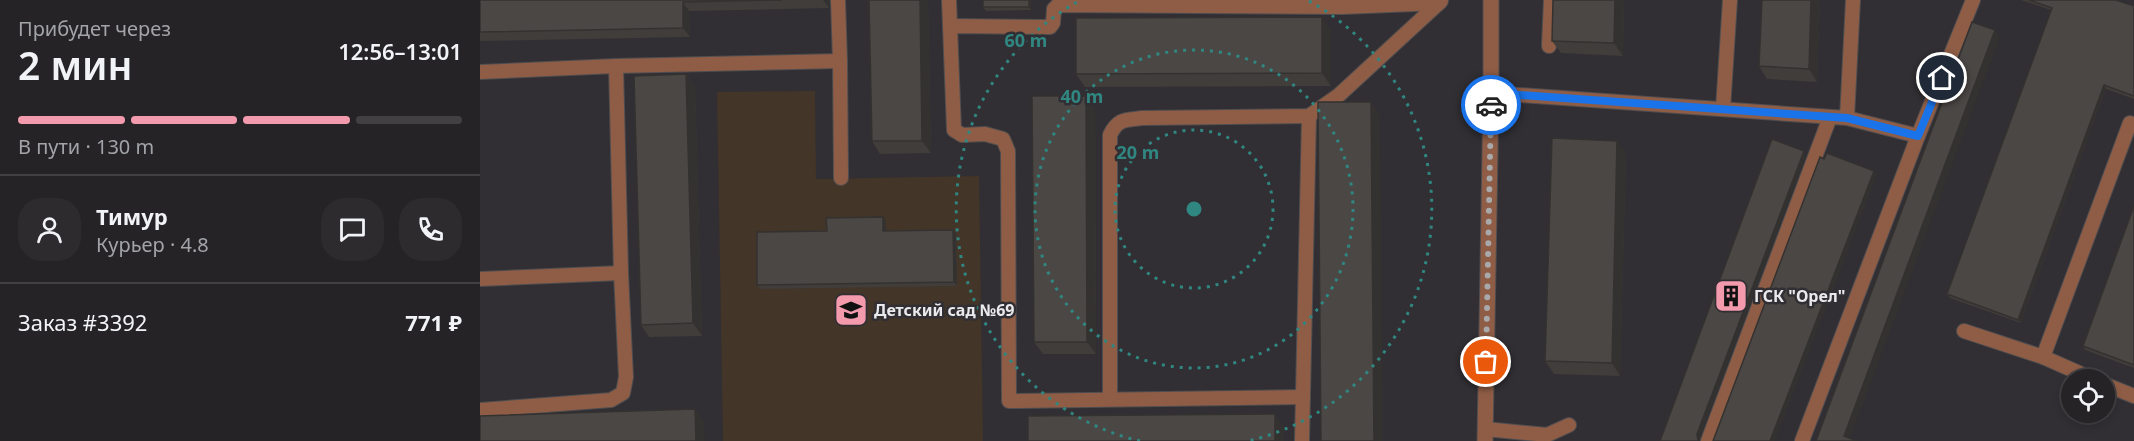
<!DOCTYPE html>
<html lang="ru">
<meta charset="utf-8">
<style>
body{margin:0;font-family:"Noto Sans",sans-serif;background:#2d2b2e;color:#f1f3f6;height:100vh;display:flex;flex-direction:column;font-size:22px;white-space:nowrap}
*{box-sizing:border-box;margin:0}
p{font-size:20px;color:#a3a4a7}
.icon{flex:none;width:33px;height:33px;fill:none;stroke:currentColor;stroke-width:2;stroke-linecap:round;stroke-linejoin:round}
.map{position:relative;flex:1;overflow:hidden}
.sheet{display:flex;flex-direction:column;background:#252326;width:480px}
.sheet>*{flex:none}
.tools{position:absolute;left:1581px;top:369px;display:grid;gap:12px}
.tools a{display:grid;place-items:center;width:54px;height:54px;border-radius:50%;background:#252326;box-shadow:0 3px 9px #0003,0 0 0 2px #424043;font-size:30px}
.pin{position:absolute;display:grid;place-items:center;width:51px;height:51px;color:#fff;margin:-26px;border:3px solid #fff;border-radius:50%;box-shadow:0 2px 6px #0007}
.courier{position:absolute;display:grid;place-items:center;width:60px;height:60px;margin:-30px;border:4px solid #1a73e8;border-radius:50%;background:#fff;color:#222;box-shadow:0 2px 8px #0007}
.head em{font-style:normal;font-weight:600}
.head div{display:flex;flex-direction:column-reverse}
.head{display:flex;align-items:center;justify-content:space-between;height:102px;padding:0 18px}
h1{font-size:39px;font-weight:600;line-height:45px}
.bar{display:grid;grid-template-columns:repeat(4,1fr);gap:9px 6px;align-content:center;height:72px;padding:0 18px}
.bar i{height:8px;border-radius:4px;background:#424043}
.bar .current{background:#f39aac}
.bar p{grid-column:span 4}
.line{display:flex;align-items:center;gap:15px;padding:0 18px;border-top:2px solid #424043}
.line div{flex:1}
.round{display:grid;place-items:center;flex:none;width:63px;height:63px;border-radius:24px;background:#2d2b2e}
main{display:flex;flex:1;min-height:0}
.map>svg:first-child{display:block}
.education{fill:#433528}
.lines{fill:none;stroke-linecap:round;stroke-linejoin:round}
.service-casing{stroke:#4f4d50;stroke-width:16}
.minor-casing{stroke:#4f4d50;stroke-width:17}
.service{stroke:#8f5d45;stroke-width:14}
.minor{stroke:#8f5d45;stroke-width:15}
.wall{fill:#403d3b}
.shaded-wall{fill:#343230}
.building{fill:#4b4745;stroke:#343230;stroke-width:1.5}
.done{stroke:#a9a8ab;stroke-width:6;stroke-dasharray:0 10.8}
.route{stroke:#1a73e8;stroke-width:8}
.ring{fill:none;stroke:#308781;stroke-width:3;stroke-dasharray:3 6}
.labels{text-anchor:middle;stroke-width:5;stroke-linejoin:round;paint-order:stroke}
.poi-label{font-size:16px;font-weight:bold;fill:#eae9eb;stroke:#312f33;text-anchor:start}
.centre{fill:#308781;stroke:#312f33;stroke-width:3}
.ring-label{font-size:18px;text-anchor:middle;font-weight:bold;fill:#308781;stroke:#312f33;stroke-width:5;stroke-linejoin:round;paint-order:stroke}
</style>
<main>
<section class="sheet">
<div class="head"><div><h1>2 мин</h1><p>Прибудет через</p></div><em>12:56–13:01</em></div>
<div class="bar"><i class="current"></i><i class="current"></i><i class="current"></i><i></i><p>В пути · 130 m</p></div>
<div class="line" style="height:108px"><a class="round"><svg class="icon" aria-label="person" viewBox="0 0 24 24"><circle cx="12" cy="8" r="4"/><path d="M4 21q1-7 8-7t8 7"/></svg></a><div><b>Тимур</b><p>Курьер · 4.8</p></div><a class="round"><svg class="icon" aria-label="chat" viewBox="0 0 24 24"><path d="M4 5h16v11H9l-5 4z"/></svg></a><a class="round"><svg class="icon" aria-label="phone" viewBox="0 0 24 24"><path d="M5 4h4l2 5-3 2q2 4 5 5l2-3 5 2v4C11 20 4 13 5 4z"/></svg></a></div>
<div class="line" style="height:78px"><div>Заказ #3392</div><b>771 ₽</b></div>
</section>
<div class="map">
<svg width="1654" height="441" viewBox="0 0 1654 441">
<rect width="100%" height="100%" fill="#312f33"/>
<path class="education" d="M335,91l1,88 163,-3 4,265h-260l-6,-349z"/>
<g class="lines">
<g class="service-casing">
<g id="service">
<path d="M469,0l1,26"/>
<path d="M1069,46l2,-46"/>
<path d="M360,61l1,117"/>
<path d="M0,72l136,-6 224,-5 -2,-61"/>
<path d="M1011,93l356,25 6,-118"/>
<path d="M1243,109l7,-109"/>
<path d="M1367,118l71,18"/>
<path d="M0,279l141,-6"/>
<path d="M1484,331l79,26 52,23"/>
<path d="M1563,357l87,-234"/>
<path d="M1624,384l30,12"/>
<path d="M823,397l-294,4 -1,-250 -5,-12 -18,-5 -23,1 -8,-5 -4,-104 100,1 3,-4 1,-14 4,-4 284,2 97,-4"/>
<path d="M630,398v-263c8,-17 16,-15 33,-17l166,-2 30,-21 102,-94"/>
<path d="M0,410l131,-10 12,-7 3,-16 -5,-104 -5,-207"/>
<path d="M1005,429l62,6 22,-10"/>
<path d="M822,441l7,-325"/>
<path d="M1228,441l122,-324"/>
<path d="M1322,441l116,-305 55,-136"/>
</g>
</g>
<g class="minor-casing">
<path id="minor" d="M1005,441l6,-348v-93"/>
</g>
<use href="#service" class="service"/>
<use href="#minor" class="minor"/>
</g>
<g class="wall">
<path d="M0,0h350l-1,8 -140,3 1,26 -210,4z"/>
<path d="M389,0h59l3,153 -51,1 -8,-13z"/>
<path d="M551,0v10l-45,1 -3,-4z"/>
<path d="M1144,0l-1,56 -62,-3 -9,-12z"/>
<path d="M1282,0h58l-3,82 -50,-3 -8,-13z"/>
<path d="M1541,0h95l18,6v93l-28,-10 -85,234 -71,-25 -3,-4 104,-284z"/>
<path d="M851,30v56l-246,1 -9,-13z"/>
<path d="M206,74l9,13 7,249 -53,1 -8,-12z"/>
<path d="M615,108l1,246h-53l-9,-12z"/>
<path d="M1146,153l-6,223 -66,-2 -9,-13z"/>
<path d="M1654,206v162l-49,-18 -2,-4z"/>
<path d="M406,221v10l67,-1 3,4 1,52 -197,3 -3,-4 70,-54z"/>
</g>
<g class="shaded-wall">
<path d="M343,0h7l-1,8z"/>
<path d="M440,0h8l3,153 -9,-12z"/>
<path d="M549,0h2v10l-2,-3z"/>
<path d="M1135,0h9l-1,56 -9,-13z"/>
<path d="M1331,0h9l-3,82 -8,-13z"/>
<path d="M203,2l6,9 1,26 -7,-9z"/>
<path d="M842,17l9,13v56l-9,-13z"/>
<path d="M1515,30l5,7 -151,404 -5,-5z"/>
<path d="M206,74l9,13 7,249 -9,-13z"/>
<path d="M1624,85l2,4 -85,234 -3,-3z"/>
<path d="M606,96l9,12 1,246 -9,-12z"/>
<path d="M891,102l9,12 3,327h-9z"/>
<path d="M1137,141l9,12 -6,223 -8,-13z"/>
<path d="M1324,151l2,4 -106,283v3h-2l-1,-7z"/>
<path d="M1394,171l3,4 -102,266h-5z"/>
<path d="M403,217l3,4v14l-3,-4z"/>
<path d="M473,230l3,4 1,52 -3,-4z"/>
<path d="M215,409l9,12 1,20h-9z"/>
<path d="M795,414l9,12v15h-9z"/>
</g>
<g class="building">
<path d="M0,0h302l-99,2v26l-203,4z"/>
<path d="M389,0h51l2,141h-50z"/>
<rect x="503" y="0" width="46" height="7"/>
<path d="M1073,0h62l-1,43 -62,-2z"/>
<path d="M1282,0h49l-2,69 -50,-3z"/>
<path d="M1549,0h87l18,6v90l-30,-11 -86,235 -71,-26 105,-286z"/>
<path d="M842,17v56l-246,1v-56z"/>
<path d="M1492,22l23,8 -151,406 13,5h-41z"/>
<path d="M206,74l7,249 -52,2 -7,-249z"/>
<path d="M552,96h54l1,246h-53z"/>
<path d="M838,102h53l3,339h-53z"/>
<path d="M1072,138l65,3 -5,222 -67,-2z"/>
<path d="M1292,139l32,12 -107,283 1,7h-38z"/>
<path d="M1347,153l47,18 -104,270h-57l107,-284 4,2z"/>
<path d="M1654,206v159l-51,-19z"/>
<path d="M403,217v14l70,-1 1,52 -197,3v-53l70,-1 -1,-13z"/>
<path d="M215,409l1,32h-216v-25z"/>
<path d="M795,414v27h-247v-25z"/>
</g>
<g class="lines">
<path class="done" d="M1006,362l5,-257"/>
<path class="route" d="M1011,105v-12l356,25 71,18 24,-58"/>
</g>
<g class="ring">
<circle cx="714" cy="209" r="79"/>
<circle cx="714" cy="209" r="159"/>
<path d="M660 441A238 238 0 0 1 599 1M829 1A238 238 0 0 1 768 441"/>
</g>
<defs>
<g id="building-square" transform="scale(1.725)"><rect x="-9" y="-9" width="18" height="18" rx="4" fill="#f39aac" stroke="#312f33"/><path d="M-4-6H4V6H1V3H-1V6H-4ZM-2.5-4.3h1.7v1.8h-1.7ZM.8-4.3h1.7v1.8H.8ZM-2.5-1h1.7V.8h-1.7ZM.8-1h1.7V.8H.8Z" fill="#111"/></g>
<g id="school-square" transform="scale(1.725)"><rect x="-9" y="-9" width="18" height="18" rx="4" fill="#f39aac" stroke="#312f33"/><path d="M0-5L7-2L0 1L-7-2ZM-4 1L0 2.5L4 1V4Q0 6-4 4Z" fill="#111"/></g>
</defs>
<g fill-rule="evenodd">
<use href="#building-square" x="1251" y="296"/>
<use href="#school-square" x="371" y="310"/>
</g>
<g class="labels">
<g class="poi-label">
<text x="1274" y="302">ГСК "Орел"</text>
<text x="394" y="316">Детский сад №69</text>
</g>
</g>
<circle cx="714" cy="209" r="9" class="centre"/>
<g class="ring-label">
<text x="546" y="47">60 m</text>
<text x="602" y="103">40 m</text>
<text x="658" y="159">20 m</text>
</g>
</svg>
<div class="tools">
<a><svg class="icon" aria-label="locate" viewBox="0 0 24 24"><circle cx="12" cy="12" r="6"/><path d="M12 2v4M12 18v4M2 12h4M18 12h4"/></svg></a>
</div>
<div class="pin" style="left:1006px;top:362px;background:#ea580c"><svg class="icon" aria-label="bag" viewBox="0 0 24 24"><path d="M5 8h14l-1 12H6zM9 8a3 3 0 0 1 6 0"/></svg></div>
<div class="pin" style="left:1462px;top:78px;background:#1f2937"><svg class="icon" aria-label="home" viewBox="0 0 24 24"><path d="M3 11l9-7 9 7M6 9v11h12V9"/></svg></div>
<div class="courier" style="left:1011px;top:105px"><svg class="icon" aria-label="car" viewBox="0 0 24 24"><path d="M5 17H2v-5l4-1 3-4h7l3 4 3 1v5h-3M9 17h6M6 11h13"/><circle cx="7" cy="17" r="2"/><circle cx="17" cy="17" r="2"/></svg></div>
</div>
</main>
